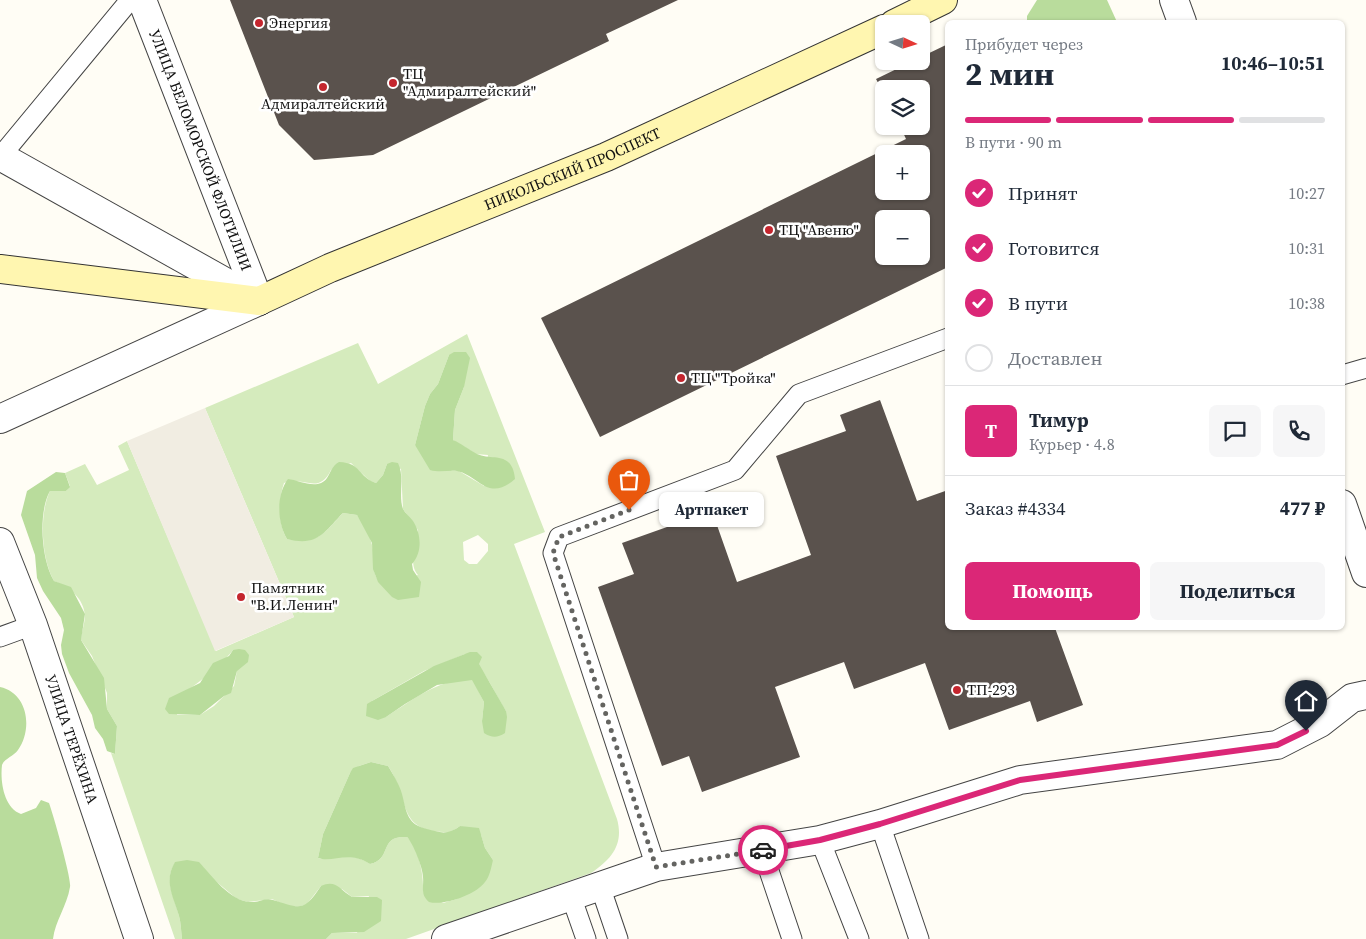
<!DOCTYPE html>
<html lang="ru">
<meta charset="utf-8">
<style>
body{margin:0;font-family:"Source Serif 4",serif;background:#f6f6f7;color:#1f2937;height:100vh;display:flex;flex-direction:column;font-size:19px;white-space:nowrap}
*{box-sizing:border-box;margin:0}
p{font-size:16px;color:#747a83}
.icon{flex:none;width:28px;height:28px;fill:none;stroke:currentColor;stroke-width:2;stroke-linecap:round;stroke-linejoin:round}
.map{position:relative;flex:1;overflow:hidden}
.drawer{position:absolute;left:945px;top:20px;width:400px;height:610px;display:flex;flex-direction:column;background:#fff;border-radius:8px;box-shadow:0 1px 4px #0004}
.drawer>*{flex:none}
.needle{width:32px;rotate:94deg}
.buttons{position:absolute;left:875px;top:15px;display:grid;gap:10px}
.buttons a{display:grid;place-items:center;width:55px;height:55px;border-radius:8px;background:#fff;box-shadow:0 1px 4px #0004;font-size:25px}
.pin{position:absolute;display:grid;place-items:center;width:42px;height:42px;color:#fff;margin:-51px -21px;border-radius:50% 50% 50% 0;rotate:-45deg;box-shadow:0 0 5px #0007}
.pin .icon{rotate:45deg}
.courier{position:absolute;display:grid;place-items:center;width:50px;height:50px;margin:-25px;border:4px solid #db2777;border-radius:50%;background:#fff;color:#222;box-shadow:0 1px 6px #0007}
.bubble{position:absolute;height:35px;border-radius:8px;background:#fff;box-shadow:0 1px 4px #0004;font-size:16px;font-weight:700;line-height:35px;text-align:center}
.overview em{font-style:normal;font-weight:700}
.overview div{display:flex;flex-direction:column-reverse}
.overview{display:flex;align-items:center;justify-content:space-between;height:85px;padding:0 20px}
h1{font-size:32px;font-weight:700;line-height:38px}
.bar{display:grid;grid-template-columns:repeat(4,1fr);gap:8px 5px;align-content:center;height:60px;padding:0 20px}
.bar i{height:6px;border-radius:4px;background:#e0e1e3}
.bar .active{background:#db2777}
.bar p{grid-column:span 4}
.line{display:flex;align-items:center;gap:12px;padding:0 20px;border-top:1px solid #e0e1e3}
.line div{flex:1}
.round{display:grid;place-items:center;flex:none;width:52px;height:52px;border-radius:8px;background:#f6f6f7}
ol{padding:0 20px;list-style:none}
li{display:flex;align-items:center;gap:15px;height:55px}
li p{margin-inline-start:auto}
li .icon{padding:5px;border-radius:50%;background:#db2777;color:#fff;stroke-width:4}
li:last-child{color:#747a83}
li i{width:28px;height:28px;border:2px solid #e0e1e3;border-radius:50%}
.action{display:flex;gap:10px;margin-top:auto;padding:10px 20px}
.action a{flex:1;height:58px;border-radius:8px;background:#db2777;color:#fff;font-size:20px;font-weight:700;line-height:58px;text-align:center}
.action a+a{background:#f6f6f7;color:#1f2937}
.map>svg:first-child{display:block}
.green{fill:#d5ebbd;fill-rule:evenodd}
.forest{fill:#b9dc9c}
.plaza{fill:#f1ede2}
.building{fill:#5a524d;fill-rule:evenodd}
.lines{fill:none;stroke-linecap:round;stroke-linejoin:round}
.service-casing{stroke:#444;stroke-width:21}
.minor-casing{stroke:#444;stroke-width:30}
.tertiary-casing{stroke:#444;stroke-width:30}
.secondary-casing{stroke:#333;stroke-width:30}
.service{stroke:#fff;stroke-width:19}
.minor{stroke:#fff;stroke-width:28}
.tertiary{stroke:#fff;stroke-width:28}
.secondary{stroke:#fff6b0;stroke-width:28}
.done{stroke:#646461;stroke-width:5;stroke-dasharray:0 9}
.route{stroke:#db2777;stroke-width:6}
.poi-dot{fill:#c4262e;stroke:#fff;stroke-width:2}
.labels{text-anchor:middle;stroke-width:5;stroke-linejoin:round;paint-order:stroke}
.poi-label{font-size:15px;fill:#111;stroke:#fff;text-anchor:start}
.street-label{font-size:15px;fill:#111;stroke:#fff}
</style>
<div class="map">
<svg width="1366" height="939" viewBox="0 0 1366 939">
<rect width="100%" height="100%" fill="#fffdf5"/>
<path class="green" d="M467,334l78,198 -31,12 103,275c7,25 -5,40 -26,54l-185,66h-80l6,-6h25l12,-37 -17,1 -10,-8 -21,-3 -14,18 -6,2 -12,1 -17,-8 -24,3 -11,-3 -31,-26 -3,-6c-10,-4 -17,-7 -28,-4 -12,17 0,35 4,53 2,7 2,15 3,23h-7l-64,-186 4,1 2,-28 -10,-17v-16l-15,-37 -11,-16c0,-8 4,-16 4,-25 -2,-18 -16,-28 -31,-34 -13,-23 -15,-67 -4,-90h16l4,-5 -5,-13 20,-9 12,21 32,-15 -11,-24 9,-5 89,210 78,-34 -89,-209 153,-65 20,41zM449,355l15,32 -9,23 -2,30 23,14 12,1 -4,31 -25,-15h-7l-37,-26 10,-39 5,-12 8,-10zM351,463l19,18 6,2 7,-8 4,-11 14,5 2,40 15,21c-2,14 -10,34 0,45l-34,11c-15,-11 -8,-26 -12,-41 -2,-10 -9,-22 -15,-30l-14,-2c-20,21 -24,31 -56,26 -9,-15 -9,-39 -3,-56 20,-8 34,13 47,-13zM478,535l10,9v7l-11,13h-8l-5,-4 -1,-18zM233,650l4,21 -3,15 -20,20 -14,9h-23l3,-21c13,-5 44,-32 53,-44zM465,654c21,15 27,35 41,57l-24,10 2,-19 -11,-22c-34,-2 -60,20 -87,37l-14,-16 52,-30zM371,762l17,4c24,36 7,67 63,66l9,-6 21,9 4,13 8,12 -36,39 -14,4 -20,-11c1,-16 -4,-44 -16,-55 -29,-2 -14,22 -37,27 -10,-7 -25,-10 -36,-7 -7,1 -9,3 -16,1l5,-24 27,-61 9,-7z"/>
<g class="forest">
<path d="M1037,0h70l10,22h-90v-6z"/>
<path d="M454,352h12l4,6 -6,29 -9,23 -2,30c8,3 16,10 24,14 15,7 35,-4 38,25 -27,24 -37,-4 -58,-8 -9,-1 -17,2 -27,-1l-15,-25 10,-39 5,-12 8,-10 11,-29z"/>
<path d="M339,462c23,1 19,15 37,21l7,-8 4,-11 5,-2 6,1c7,15 0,32 5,46 2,4 7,8 10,12 8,12 10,31 -1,43l1,6 8,12 -2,15 -21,3 -6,-3 -14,-15 -5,-13 -1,-26 -15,-28 -14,-2c-19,19 -25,34 -56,26 -10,-17 -11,-44 1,-60 11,1 30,12 39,-1 4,-6 5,-12 12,-16z"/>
<path d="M56,472l9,1 5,14 -4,4h-16c-12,21 -9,69 4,90l17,6 14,27 -4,26 23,38 3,31 10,17 -2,28 -8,-3 -4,-12 -8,-11 -3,-13 -23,-42 -7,-19 -1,-9 3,-15 -3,-12 -18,-27 -6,-13 -2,-23 -14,-40 6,-24z"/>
<path d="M239,649l6,1 4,5 -1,7 -11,9 -6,22 -7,3 -24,19 -31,-1 -4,-5 4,-11 31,-15 13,-20 16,-7 4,-6z"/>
<path d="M470,652h7l5,5 -3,7 27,47 1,6 -2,16c-8,5 -13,5 -21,0l-2,-12 2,-19 -12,-22 -35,5 -32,19 -19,13 -8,3 -12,-4 1,-12 5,-3 62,-35z"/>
<path d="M0,687c28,6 33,42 18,63 -4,6 -14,9 -16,15 -2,17 2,43 19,49l15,-6 5,-8 8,3c4,11 23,77 21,84 -3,19 -15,34 -17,52h-53z"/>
<path d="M371,762l17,4c6,10 13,21 15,32 5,23 8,28 32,33 10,3 17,1 25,-5l19,2 6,20 8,12c-2,8 -3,16 -8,22 -9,13 -42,24 -56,20 -9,-8 -5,-15 -6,-25 0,-9 -10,-34 -16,-40 -29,-2 -14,22 -37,27 -21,-14 -37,-1 -52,-6l5,-24 27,-61 3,-5z"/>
<path d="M187,860l12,2c13,14 31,39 51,40 8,1 15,-5 23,-2 27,8 30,13 48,-14 15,-7 19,4 31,11h25l5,3 -1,21 -17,11 -32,1 -6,6h-144c-1,-8 -1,-16 -3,-23 -5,-18 -16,-35 -4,-54z"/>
</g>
<path class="plaza" d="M205,408l89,209 -79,34 -88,-210z"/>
<g class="building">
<path d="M230,0h448l-72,34 3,7 -236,114 -59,5 -35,-35z"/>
<path d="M948,44v223l-348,170 -59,-119 365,-179 -6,-13h21v-37h-37v5l-8,-15 37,-18h8v-4zM884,154h37v37h-37zM884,219h37v37h-37z"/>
<path d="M880,400l37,101 31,-11v138h107l28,77 -46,17 -7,-21 -81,29 -24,-67 -71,26 -10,-27 -69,25 25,70 -98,35 -13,-36 -27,10 -64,-179 36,-13 -12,-31 90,-32 25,71 74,-27 -35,-99 70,-25 -6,-16z"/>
</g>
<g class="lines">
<g class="service-casing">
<g id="service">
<path d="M1,156l129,-156"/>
<path d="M1342,375l24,-7"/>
<path d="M0,637l33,-12"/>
<path d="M880,824l39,115"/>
<path d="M820,840l39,99"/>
<path d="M762,850l30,89"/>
<path d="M656,867l-103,-314 6,-16 176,-67 64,-76 149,-56"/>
<path d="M600,886l18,53"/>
<path d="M571,896l15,43"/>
</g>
</g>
<g class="minor-casing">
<g id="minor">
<path id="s1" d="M142,0l117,301"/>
<path d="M1174,0l8,22"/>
<path d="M1342,504l24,69"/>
<path d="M446,939l210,-72 164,-27 60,-16 140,-44 257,-35 43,-22 32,-25 14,-3"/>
</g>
</g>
<g class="tertiary-casing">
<g id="tertiary">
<path d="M0,156l259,145"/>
<path d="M0,419l259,-118"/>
<path id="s2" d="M0,542l33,83 106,314"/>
</g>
</g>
<g class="secondary-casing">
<g id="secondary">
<path d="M894,24l49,-24"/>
<path id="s3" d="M0,269l259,32 71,-33 276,-111 278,-128"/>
</g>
</g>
<use href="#service" class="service"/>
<use href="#minor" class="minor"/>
<use href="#tertiary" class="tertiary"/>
<use href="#secondary" class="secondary"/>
</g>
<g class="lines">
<path class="done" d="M629,510l-70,27 -6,16 103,314 107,-17"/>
<path class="route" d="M763,850l57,-10 60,-16 140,-44 257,-35 29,-14"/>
</g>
<g class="poi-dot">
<circle cx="259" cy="23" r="5"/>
<circle cx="393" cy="83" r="5"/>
<circle cx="323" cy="87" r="5"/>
<circle cx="769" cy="230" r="5"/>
<circle cx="681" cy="378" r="5"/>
<circle cx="241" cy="597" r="5"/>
<circle cx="957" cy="690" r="5"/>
</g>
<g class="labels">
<g class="poi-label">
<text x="269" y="28">Энергия</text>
<text x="403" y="79">ТЦ<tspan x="403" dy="17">"Адмиралтейский"</tspan></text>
<text x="323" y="109" text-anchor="middle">Адмиралтейский</text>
<text x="779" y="235">ТЦ "Авеню"</text>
<text x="691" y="383">ТЦ "Тройка"</text>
<text x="251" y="593">Памятник<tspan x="251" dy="17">"В.И.Ленин"</tspan></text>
<text x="967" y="695">ТП-293</text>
</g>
<g class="street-label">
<text dy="5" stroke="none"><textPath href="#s1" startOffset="161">УЛИЦА БЕЛОМОРСКОЙ ФЛОТИЛИИ</textPath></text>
<text dy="5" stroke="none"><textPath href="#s3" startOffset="601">НИКОЛЬСКИЙ ПРОСПЕКТ</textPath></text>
<text dy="5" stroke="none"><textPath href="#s2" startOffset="210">УЛИЦА ТЕРЁХИНА</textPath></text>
</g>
</g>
</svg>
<div class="buttons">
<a><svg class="needle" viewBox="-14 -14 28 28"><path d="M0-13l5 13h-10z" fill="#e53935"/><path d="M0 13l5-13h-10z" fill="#747a83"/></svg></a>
<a><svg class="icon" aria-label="layers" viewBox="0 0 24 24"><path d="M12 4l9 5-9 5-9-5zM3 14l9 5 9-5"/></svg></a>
<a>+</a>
<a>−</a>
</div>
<div class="pin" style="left:629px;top:510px;background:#ea580c"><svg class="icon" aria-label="bag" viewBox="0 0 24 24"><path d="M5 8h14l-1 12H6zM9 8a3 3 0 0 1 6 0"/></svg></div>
<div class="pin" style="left:1306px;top:731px;background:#1f2937"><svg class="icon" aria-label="home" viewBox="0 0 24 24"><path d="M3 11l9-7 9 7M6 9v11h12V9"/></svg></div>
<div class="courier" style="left:763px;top:850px"><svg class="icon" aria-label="car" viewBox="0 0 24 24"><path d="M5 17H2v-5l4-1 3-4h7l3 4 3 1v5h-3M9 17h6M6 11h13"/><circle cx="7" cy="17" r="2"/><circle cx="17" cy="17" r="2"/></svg></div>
<div class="bubble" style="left:659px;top:492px;width:105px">Артпакет</div>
<section class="drawer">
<div class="overview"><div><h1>2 мин</h1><p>Прибудет через</p></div><em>10:46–10:51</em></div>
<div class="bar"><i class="active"></i><i class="active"></i><i class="active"></i><i></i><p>В пути · 90 m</p></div>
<ol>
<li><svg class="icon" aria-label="check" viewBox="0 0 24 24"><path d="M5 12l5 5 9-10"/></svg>Принят<p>10:27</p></li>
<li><svg class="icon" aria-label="check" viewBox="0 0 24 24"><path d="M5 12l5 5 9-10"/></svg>Готовится<p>10:31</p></li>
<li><svg class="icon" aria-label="check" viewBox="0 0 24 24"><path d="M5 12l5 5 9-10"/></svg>В пути<p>10:38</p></li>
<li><i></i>Доставлен</li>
</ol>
<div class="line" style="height:90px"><b class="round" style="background:#db2777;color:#fff">Т</b><div><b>Тимур</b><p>Курьер · 4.8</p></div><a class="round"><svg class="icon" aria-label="chat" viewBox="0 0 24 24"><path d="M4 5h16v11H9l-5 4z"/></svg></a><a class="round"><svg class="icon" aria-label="phone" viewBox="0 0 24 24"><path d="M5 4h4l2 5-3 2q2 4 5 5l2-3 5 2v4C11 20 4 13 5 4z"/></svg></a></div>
<div class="line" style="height:65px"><div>Заказ #4334</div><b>477 ₽</b></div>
<div class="action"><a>Помощь</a><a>Поделиться</a></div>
</section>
</div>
